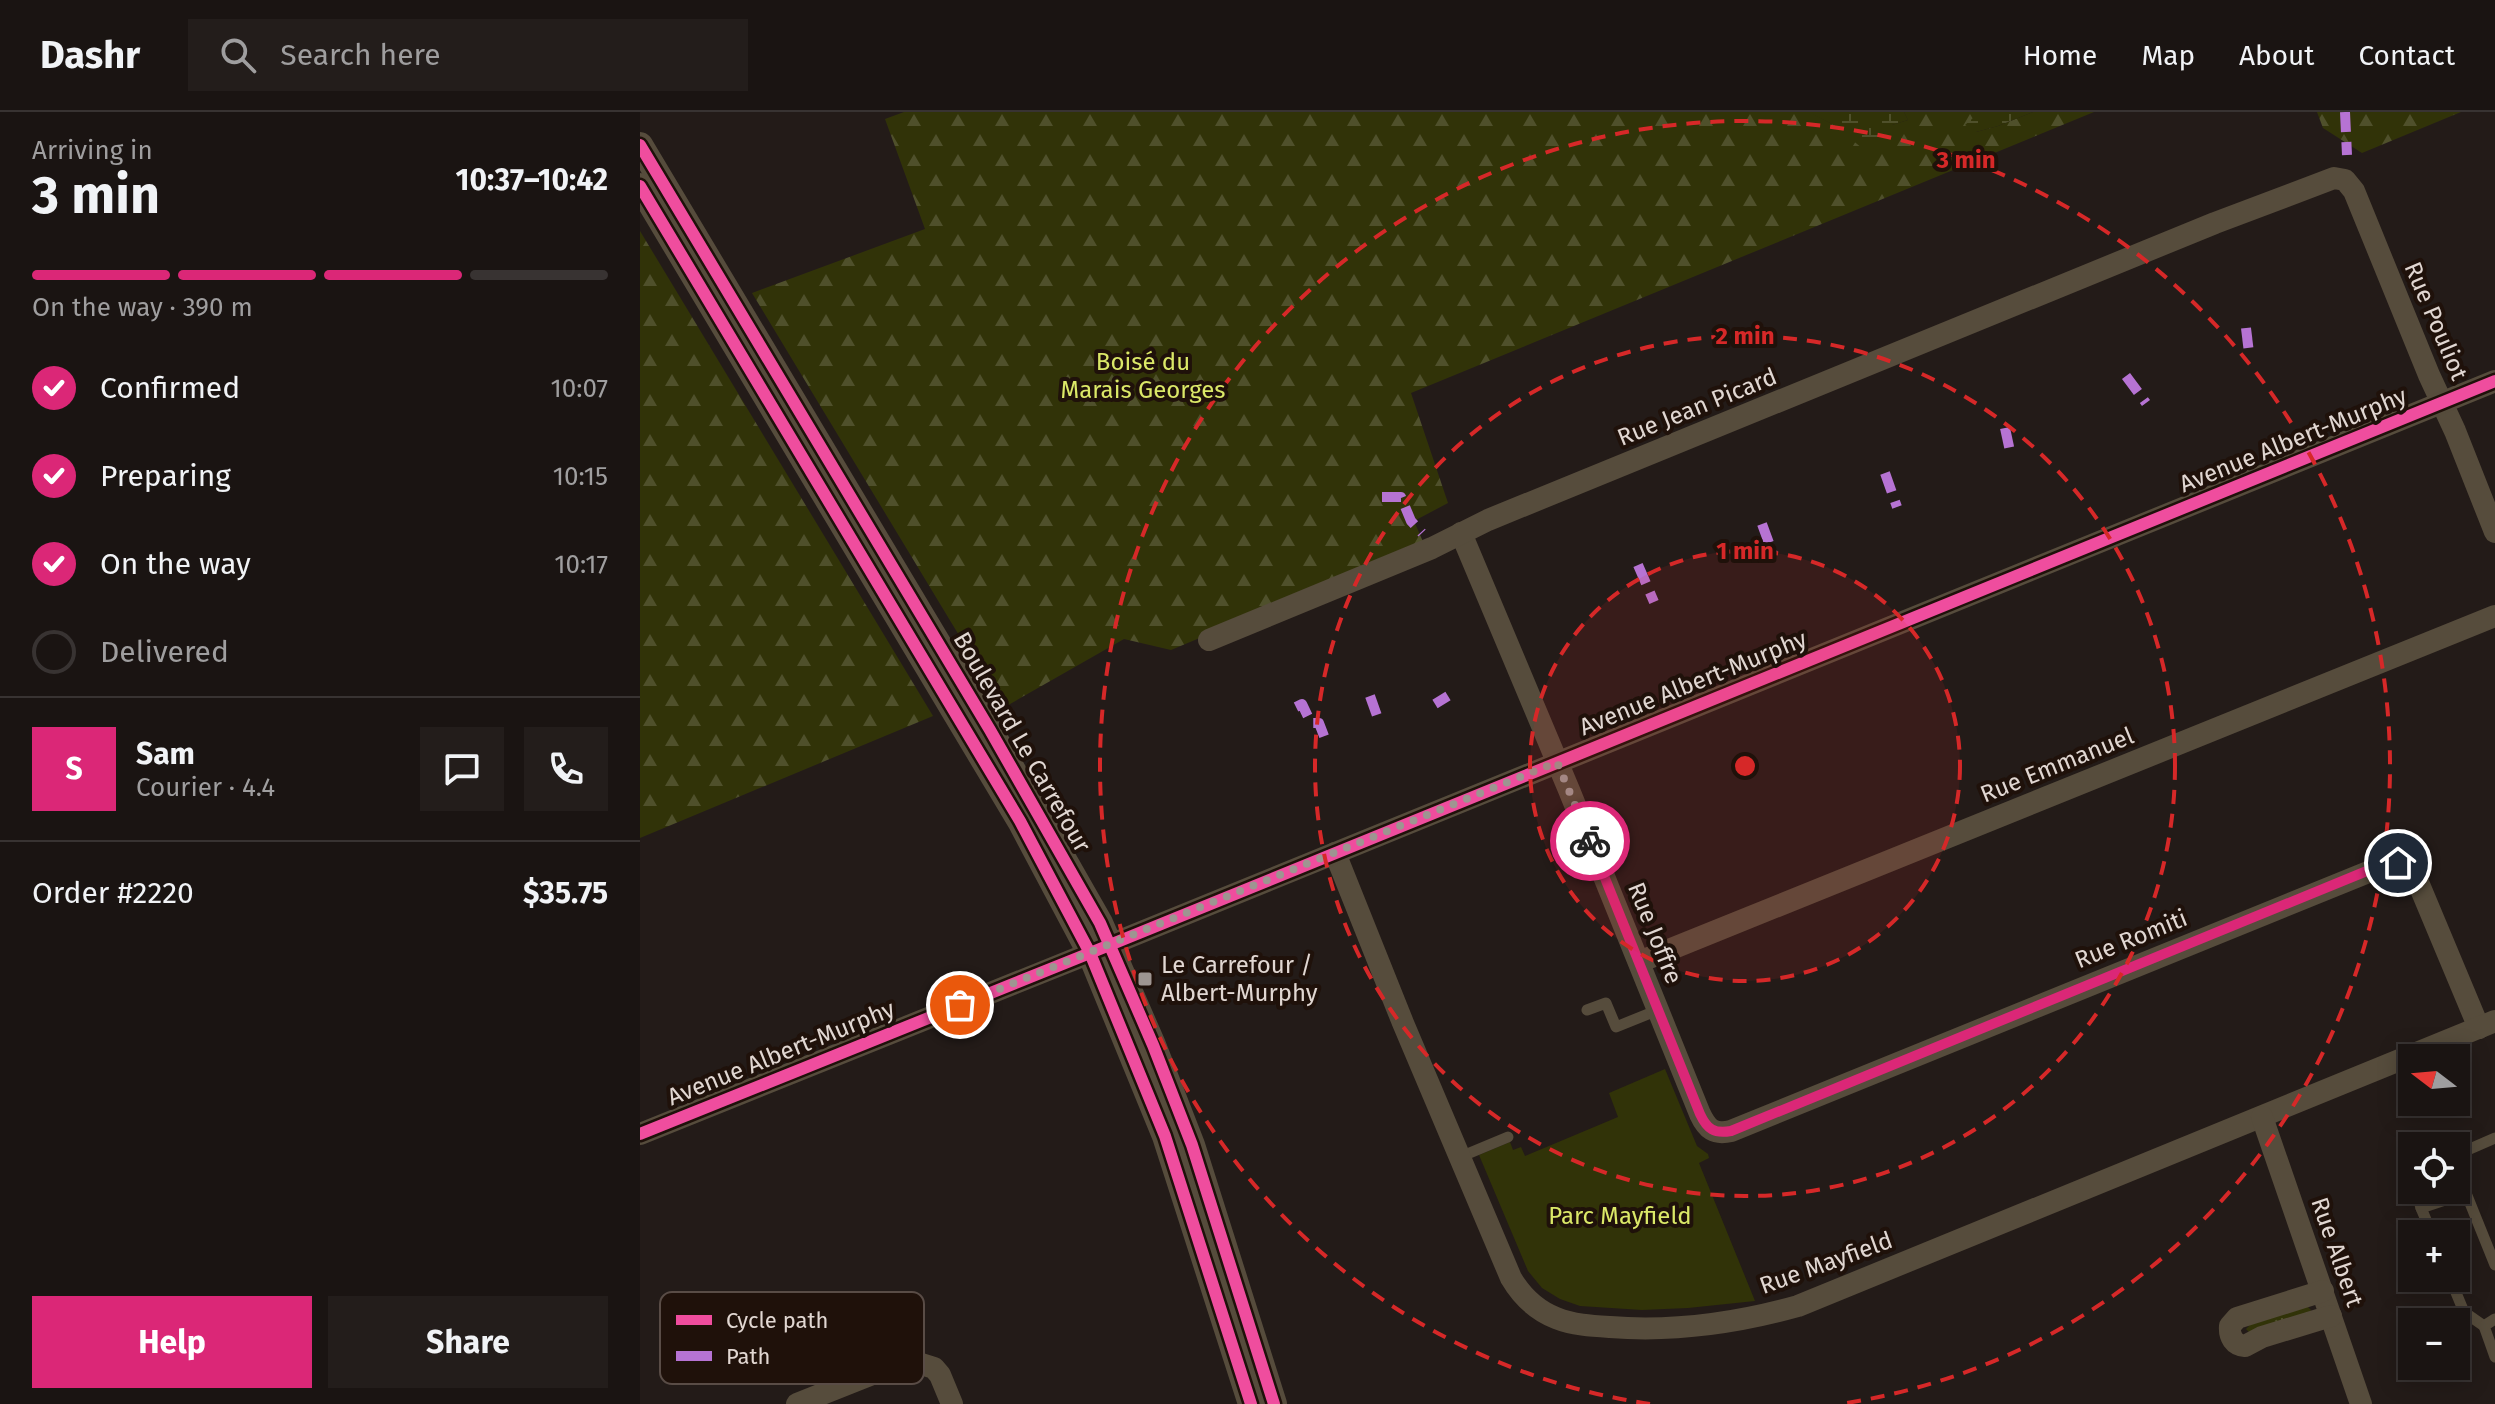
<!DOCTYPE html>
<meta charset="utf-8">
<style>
body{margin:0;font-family:"Fira Sans",sans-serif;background:#231d1b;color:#f1f3f6;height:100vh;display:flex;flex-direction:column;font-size:30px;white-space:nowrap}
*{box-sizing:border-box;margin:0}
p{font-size:26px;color:#9f9e9f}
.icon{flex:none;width:44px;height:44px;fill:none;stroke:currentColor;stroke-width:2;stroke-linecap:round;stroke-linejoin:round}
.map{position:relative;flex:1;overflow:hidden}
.sheet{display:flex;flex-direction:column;background:#1a1412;width:640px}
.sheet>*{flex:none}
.needle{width:52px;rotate:286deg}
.tools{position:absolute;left:1758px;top:932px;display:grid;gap:16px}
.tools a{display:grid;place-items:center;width:72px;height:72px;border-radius:0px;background:#1a1412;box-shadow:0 4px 20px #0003,0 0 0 2px #383332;font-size:40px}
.pin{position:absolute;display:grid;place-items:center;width:68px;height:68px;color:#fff;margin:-34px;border:4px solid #fff;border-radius:50%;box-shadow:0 2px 8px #0007}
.courier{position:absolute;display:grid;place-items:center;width:80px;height:80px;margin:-40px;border:6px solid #db2777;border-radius:50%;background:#fff;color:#222;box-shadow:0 2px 10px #0007}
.summary em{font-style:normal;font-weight:700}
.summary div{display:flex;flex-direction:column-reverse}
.summary{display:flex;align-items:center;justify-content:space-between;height:136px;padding:0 32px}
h1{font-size:52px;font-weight:700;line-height:60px}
.bar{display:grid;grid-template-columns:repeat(4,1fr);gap:12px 8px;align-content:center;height:96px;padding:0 32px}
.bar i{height:10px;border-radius:6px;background:#383332}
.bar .on{background:#db2777}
.bar p{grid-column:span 4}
.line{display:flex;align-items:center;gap:20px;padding:0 32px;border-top:2px solid #383332}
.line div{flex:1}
.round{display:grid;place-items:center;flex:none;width:84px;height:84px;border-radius:0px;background:#231d1b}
ol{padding:0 32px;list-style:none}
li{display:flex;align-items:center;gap:24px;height:88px}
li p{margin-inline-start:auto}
li .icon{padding:8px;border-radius:50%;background:#db2777;color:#fff;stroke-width:4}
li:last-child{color:#9f9e9f}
li i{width:44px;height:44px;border:4px solid #383332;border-radius:50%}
.cta{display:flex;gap:16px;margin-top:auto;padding:16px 32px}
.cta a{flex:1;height:92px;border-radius:0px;background:#db2777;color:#fff;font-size:32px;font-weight:700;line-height:92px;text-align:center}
.cta a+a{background:#231d1b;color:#f1f3f6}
header{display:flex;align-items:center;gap:48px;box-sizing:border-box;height:112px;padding:0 40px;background:#1a1412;border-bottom:2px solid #383332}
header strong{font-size:38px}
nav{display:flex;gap:44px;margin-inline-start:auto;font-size:28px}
.search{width:560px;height:72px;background:#231d1b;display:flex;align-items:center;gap:20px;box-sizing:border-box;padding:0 28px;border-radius:0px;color:#9f9e9f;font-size:30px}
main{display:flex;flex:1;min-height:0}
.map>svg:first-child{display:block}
.grass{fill:url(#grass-tufts)}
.forest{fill:url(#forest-firs)}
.wetland{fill:url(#wetland-marsh)}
.park{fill:#313308}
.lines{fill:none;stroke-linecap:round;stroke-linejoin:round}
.service{stroke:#564c3c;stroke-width:11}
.minor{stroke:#564c3c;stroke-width:22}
.tertiary{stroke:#564c3c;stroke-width:26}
.quiet{stroke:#b673d3;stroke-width:10;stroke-dasharray:20 10;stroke-linecap:butt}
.cycleway-casing{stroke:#1f110a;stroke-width:17}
.cycleway{stroke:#ef4d9e;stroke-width:12}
.done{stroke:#9e9591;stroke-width:8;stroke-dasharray:0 14.4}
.route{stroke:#db2777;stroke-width:10}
.ring{fill:none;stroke:#d62828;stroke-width:4;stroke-dasharray:14 10}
.poi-dot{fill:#9e9591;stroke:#1f110a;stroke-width:3}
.labels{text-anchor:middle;stroke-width:8;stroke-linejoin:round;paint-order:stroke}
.street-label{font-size:24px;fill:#e1d7d2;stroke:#1f110a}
.park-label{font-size:24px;fill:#dbe868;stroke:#1f110a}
.poi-label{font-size:24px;fill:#e1d7d2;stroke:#1f110a;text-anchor:start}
.key{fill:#1f110a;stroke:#594c46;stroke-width:2}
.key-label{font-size:22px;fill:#e1d7d2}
.centre{fill:#d62828;stroke:#1f110a;stroke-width:4}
.ring-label{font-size:24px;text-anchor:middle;font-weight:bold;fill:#d62828;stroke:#1f110a;stroke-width:8;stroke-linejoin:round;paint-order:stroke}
</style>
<header>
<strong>Dashr</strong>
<div class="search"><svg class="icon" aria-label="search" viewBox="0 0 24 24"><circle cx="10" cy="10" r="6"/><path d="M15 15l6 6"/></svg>Search here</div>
<nav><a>Home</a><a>Map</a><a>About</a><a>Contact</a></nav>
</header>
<main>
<section class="sheet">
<div class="summary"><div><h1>3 min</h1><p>Arriving in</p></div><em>10:37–10:42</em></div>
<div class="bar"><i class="on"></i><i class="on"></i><i class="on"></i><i></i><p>On the way · 390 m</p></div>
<ol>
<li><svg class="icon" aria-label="check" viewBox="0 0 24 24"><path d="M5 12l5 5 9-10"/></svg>Confirmed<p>10:07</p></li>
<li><svg class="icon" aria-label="check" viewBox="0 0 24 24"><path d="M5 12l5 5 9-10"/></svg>Preparing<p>10:15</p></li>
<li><svg class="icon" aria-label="check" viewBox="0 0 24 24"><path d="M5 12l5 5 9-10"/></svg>On the way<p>10:17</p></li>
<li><i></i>Delivered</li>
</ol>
<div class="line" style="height:144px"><b class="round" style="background:#db2777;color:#fff">S</b><div><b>Sam</b><p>Courier · 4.4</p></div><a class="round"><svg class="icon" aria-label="chat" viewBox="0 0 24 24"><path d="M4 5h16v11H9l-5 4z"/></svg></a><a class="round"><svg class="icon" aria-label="phone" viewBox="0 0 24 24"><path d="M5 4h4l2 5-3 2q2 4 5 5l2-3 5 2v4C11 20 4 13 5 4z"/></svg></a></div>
<div class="line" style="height:104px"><div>Order #2220</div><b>$35.75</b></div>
<div class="cta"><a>Help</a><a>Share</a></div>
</section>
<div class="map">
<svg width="1855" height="1292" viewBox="0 0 1855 1292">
<defs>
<pattern id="grass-tufts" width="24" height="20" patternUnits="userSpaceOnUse" patternTransform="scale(2)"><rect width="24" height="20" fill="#313308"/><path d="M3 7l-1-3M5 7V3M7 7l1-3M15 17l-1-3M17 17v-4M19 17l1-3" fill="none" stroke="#4f502b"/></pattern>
<pattern id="forest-firs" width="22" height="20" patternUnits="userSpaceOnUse" patternTransform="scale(2)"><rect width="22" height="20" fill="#313308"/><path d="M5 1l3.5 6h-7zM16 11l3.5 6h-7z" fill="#4f502b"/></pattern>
<pattern id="wetland-marsh" width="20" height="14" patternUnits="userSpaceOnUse" patternTransform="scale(2)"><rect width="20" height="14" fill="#313308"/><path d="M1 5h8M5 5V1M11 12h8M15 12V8" fill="none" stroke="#4f502b"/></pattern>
</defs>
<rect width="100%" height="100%" fill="#231b18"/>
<path class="grass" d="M1667,1194l4,4 -2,3 -60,19 -3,-3 4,-4z"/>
<g class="forest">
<path d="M264,0h908l1,2 21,11h58l16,-5 -4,-8h76l-4,20 22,-6 35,-14h61l-683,281 37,110 -34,18 10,23 -253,106 -47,-11 -121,69 -251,-415 173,-64 -40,-110z"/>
<path d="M1677,0h144l-99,41 -39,-25z"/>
<path d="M0,119l293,485 -293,122z"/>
</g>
<g class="wetland">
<path d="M1172,0h92l4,8 -16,5 -18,33 -40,-33 -22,-11z"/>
<path d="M1340,0h53l-35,14 -22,6 -11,-7z"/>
</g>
<path class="park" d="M1025,957l32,77 11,8 1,4 -10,5 56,138 -67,7 -46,2 -62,-4 -20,-7 -18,-11 -14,-17 -49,-116 31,-13 3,8 8,-3 4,9 93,-39 -9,-24z"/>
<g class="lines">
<g class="service">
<path d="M947,898l19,-7 10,24 42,-17"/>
<path d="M1816,1043l39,-17"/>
<path d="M820,1045l48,-20"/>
<path d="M1776,1078l5,18"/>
<path d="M1792,1122l-11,-26 45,-15 29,72"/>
<path d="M1810,1166l14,34 20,14"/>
<path d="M1855,1207l-11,7 11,31"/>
</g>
<g class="minor">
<path d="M821,421l108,257 131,324c7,15 14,21 31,17l657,-267h15l12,11 64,153"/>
<path d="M569,528l223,-92 56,-28 727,-297 119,-45 11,2 9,11 75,184 26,56 40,101"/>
<path d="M695,741l68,170 108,255c10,17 25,32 45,40 17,7 36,8 54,9 63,5 127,-4 188,-21l697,-285"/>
<path d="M999,850l856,-346"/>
<path d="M1622,1005l99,287"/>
<path d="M0,1022l450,-181 1405,-572"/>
<path d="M1683,1179l-86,27 -7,8c-1,11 4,19 15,20l17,-9 69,-21"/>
<path d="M157,1292l93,-37 25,-5 19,6 6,7 12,29"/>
</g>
<g class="tertiary">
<path d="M0,33l350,585 110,193 53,122 39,100 82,259"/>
<path d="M0,74l380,635 70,132 75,183 86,268"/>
</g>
<g class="quiet">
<path d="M1705,0l2,43"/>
<path d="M1606,216l3,25"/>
<path d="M1486,264l20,27"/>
<path d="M1365,316l6,28"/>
<path d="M1245,361l12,34"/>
<path d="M742,385h19l10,24 11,12"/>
<path d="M1122,412l11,30"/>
<path d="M998,453l16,37"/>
<path d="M730,584l10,28"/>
<path d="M795,592l13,-8"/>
<path d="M656,595l6,-3 9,19h8l8,21"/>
</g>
<g class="cycleway-casing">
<g id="cycleway">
<path d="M0,33l350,585 110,193 53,122 39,100 82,259"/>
<path d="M0,74l380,635 70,132 75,183 86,268"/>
<path d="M0,1022l450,-181 1405,-572"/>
</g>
</g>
<use href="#cycleway" class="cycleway"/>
</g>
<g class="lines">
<path class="done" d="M320,893l597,-243 33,79"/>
<path class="route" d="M950,729l110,273c7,15 14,20 31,17l648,-265 19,-3"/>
</g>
<circle cx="1105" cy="654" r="215" fill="#d62828" fill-opacity=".12"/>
<g class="ring">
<circle cx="1105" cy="654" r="215"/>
<circle cx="1105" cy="654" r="430"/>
<path d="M1010 1292A645 645 0 1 1 1200 1292"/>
</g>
<rect class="poi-dot" x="497" y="859" width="16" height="16" rx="4"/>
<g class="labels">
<g class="street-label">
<text transform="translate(1796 209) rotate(67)" y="8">Rue Pouliot</text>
<text transform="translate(1057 295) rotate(-22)" y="8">Rue Jean Picard</text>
<text transform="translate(1653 328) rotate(-22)" y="8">Avenue Albert-Murphy</text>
<text transform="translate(1053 571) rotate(-22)" y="8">Avenue Albert-Murphy</text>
<text transform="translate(382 630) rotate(60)" y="8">Boulevard Le Carrefour</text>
<text transform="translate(1417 653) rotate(-22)" y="8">Rue Emmanuel</text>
<text transform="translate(1015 821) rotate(68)" y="8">Rue Joffre</text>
<text transform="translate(1491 827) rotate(-22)" y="8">Rue Romiti</text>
<text transform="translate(141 941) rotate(-22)" y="8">Avenue Albert-Murphy</text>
<text transform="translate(1697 1140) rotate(71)" y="8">Rue Albert</text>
<text transform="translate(1186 1151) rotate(-20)" y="8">Rue Mayfield</text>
</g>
<g class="park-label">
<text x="503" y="258">Boisé du<tspan x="503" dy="28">Marais Georges</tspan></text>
<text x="980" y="1112">Parc Mayfield</text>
</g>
<g class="poi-label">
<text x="521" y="861">Le Carrefour /<tspan x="521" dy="28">Albert-Murphy</tspan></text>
</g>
</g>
<rect x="20" y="1180" width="264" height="92" rx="12" class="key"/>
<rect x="36" y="1203" width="36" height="10" fill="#ef4d9e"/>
<rect x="36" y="1239" width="36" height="10" fill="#b673d3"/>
<g class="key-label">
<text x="86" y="1216">Cycle path</text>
<text x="86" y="1252">Path</text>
</g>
<circle cx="1105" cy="654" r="12" class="centre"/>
<g class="ring-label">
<text x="1326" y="56">3 min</text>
<text x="1105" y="232">2 min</text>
<text x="1105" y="447">1 min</text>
</g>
</svg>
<div class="tools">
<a><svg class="needle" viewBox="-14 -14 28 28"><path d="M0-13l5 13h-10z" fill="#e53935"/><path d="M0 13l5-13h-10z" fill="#9f9e9f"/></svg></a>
<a><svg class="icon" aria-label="locate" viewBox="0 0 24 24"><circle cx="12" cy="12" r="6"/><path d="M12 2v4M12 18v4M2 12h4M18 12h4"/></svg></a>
<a>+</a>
<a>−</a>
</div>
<div class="pin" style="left:320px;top:893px;background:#ea580c"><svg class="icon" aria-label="bag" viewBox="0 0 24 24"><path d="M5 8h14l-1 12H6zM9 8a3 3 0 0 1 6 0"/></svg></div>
<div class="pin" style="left:1758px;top:751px;background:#1f2937"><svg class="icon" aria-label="home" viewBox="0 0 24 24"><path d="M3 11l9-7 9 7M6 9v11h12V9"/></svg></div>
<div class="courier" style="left:950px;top:729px"><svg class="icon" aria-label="bike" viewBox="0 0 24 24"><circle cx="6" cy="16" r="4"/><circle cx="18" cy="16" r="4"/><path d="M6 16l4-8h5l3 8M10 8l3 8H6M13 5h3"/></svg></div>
</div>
</main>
